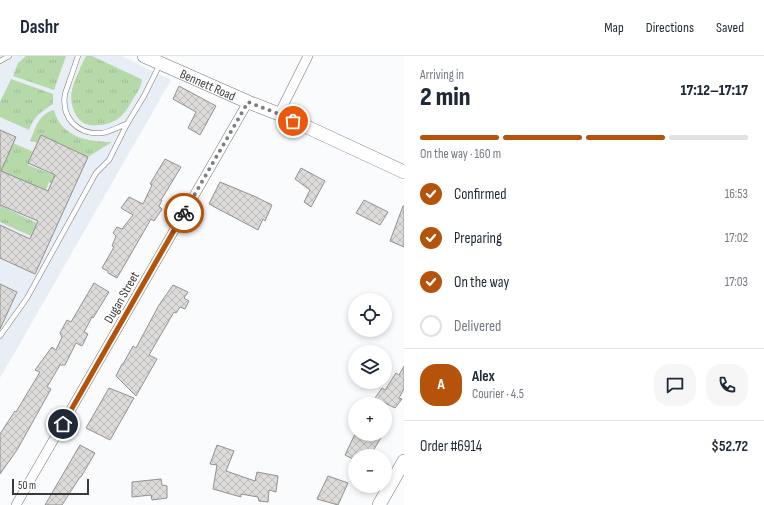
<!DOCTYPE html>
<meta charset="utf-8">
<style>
body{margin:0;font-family:"Sofia Sans Condensed",sans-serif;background:#f6f6f7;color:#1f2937;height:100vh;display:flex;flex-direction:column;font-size:15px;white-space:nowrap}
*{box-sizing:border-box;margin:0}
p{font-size:13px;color:#747a83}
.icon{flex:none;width:22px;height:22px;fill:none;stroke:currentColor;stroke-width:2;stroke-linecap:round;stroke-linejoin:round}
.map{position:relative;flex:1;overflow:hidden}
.side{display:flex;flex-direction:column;background:#fff;width:360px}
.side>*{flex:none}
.fabs{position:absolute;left:348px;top:237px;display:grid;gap:8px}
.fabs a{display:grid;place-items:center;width:44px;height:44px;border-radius:50%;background:#fff;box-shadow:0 2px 6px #0003;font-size:20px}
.scale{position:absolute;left:12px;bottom:10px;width:77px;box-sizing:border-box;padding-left:4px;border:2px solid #3a3a3b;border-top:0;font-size:11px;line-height:14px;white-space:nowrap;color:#3a3a3b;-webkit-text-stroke:3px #fff;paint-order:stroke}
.pin{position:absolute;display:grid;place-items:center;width:34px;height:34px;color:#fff;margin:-17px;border:2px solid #fff;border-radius:50%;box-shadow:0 1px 4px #0007}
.courier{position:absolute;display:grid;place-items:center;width:40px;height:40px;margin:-20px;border:3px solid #b45309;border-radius:50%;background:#fff;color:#222;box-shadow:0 1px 5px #0007}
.head em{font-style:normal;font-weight:800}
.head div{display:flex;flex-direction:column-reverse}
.head{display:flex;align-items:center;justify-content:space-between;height:68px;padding:0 16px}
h1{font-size:26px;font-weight:800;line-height:30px}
.bar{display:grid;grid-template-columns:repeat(4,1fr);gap:6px 4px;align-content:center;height:48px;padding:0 16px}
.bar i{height:5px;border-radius:3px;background:#e0e1e3}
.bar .active{background:#b45309}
.bar p{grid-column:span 4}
.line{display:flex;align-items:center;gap:10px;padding:0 16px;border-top:1px solid #e0e1e3}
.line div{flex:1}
.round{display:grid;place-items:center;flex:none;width:42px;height:42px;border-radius:16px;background:#f6f6f7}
ol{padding:0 16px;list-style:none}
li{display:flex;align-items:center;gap:12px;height:44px}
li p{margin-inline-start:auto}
li .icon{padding:4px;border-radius:50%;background:#b45309;color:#fff;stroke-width:4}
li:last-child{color:#747a83}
li i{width:22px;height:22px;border:2px solid #e0e1e3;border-radius:50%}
header{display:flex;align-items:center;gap:24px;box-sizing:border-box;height:56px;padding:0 20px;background:#fff;border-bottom:1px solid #e0e1e3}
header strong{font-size:19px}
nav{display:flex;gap:22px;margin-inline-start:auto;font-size:14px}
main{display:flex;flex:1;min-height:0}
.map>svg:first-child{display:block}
.built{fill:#e8eef6}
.grass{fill:url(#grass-tufts)}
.building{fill:url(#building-cross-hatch);stroke:#92918f}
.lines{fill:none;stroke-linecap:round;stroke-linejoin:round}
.lane-casing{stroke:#747577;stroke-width:5.5}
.street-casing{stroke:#747577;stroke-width:10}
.secondary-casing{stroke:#747577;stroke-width:14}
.lane{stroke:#fff;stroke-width:4.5}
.street{stroke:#fff;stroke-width:9}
.secondary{stroke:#fff;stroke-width:13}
.done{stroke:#7d7e7f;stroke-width:4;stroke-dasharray:0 7.2}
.route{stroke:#b45309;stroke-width:5}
.labels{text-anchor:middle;stroke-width:4;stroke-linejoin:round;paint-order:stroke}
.street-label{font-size:13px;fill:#3a3a3b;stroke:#fff}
</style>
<header>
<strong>Dashr</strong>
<nav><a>Map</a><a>Directions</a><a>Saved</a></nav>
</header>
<main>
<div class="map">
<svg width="404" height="449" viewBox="0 0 404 449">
<defs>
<pattern id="grass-tufts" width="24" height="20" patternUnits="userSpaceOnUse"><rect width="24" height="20" fill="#b6d9a9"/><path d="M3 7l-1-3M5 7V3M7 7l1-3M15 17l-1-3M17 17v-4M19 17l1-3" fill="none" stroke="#9dbb92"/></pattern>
<pattern id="building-cross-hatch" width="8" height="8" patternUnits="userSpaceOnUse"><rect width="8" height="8" fill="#dcdbd9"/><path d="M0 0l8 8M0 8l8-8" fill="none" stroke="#bebdbb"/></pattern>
</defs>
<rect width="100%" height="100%" fill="#f9fbfd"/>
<path class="built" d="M0,0h122l49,24 -171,298z"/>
<g class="grass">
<path d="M26,0h40l-12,34 -41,-14 5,-13z"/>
<path d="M86,0h6l49,23 1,1c-1,7 -5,13 -9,19 -8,15 -14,23 -32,26 -4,0 -8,1 -12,0 -14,-3 -20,-22 -17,-35 2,-8 10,-27 14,-34z"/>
<path d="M11,23l42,15v10c-12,8 -19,12 -24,26l-29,-13v-15z"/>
<path d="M54,54c7,27 34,32 58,32l-24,15 -47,-22 -3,8 -8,-2c6,-13 8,-27 24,-31z"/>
<path d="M13,87l21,9 -6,13 28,11 -2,9 -5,-3 -3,8 -34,-13 -11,29 36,17 -6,13 -31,-14v-49z"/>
</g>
<g class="building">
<path d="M179,30l37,20 -16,29 -12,-7 8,-16 -23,-13z"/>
<path d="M0,74l16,7 -15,34 47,20 7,-16 -27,-12 13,-28 47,22 -53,117 -35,-16v-33l30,14 8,-18 -38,-16z"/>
<path d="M165,103l16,8 -20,33h1l-3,6 3,3 -8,12 -3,-2 -34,59 -9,-5v-2l-6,-3 12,-21 -2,-1 4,-10 -3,-3 4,-6 5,2 11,-14 -12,-7 8,-11 14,7 9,-19 -2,-1z"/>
<path d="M301,112l24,13 -14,26 -7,-5 6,-12 -15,-11z"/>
<path d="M220,126l36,15 16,8 -7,16 -2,-2 -5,11 -49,-26z"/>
<path d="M364,144l24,12 -8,13 -24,-12z"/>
<path d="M403,150h1v41l-14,-6z"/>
<path d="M94,227l15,9 -16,26 -1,-1 -8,15 4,2 -6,12 -6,-3 -11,22h-5l-13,22 4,2 -34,61 -17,24v-40l15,-23 1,1 24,-40 -5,-2 17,-23 4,3 6,-13 -2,-4 7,-13 4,2z"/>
<path d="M0,228l17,8 -17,37z"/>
<path d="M173,229l15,7 -4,6 5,3 -4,8 -5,-2 -4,6 -2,-1 -25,43 8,4 -21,37 -20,-20 6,-12h1l10,-18 3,2 23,-43z"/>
<path d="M404,310v23l-5,9 3,1 -7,9 -20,-10 7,-10 3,2 11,-17 3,2z"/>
<path d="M109,332l25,10 -24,42 -24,-12z"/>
<path d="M355,378h28l-13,22h-15v4l-10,-5z"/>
<path d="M80,389l15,8 -14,24h-1l-18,28h-17z"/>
<path d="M217,389l17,6 -8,20 29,10 2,-9 21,4 -2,16 -7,-2 -1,12 -9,-1 -1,-4 -17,-3v3l-28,-8 4,-24 -7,-1z"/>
<path d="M328,420l20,7 -10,22 -21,-6z"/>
<path d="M161,423l1,6 5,1v12l-15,2 -1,-5 -19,2v-15z"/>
</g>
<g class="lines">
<g class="lane-casing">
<g id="lane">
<path d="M78,0c-3,9 -6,18 -9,26 -1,4 -3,8 -4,12 -4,24 13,41 36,39 7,0 19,-7 26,-9"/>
<path d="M0,5l9,-5"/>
<path d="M0,280l27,-38 69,-125 13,-13 18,-36 17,-28 16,-32"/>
</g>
</g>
<g class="street-casing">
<g id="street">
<path d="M279,58l29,-58"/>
<path d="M16,449l232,-403"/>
</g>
</g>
<g class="secondary-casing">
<g id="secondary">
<path id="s1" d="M144,0l104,46 31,12 125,58"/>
<path d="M379,449l25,-44"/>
</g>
</g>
<use href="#lane" class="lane"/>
<use href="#street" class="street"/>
<use href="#secondary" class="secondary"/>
</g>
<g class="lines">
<path class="done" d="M184,157l64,-111 31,12 14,7"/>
<path class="route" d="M63,368l121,-211"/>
</g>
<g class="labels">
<g class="street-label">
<text dy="5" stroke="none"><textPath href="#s1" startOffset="70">Bennett Road</textPath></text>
<text transform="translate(121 241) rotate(-60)" y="5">Dugan Street</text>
</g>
</g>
</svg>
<div class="fabs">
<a><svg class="icon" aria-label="locate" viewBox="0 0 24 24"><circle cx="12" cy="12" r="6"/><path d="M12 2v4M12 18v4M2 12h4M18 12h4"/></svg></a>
<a><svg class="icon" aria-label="layers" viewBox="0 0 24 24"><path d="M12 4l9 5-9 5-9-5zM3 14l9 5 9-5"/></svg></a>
<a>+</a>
<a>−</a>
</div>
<div class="scale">50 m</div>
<div class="pin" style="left:293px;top:65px;background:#ea580c"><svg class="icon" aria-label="bag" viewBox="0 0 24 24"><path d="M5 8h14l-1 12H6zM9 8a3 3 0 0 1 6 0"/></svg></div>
<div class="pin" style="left:63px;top:368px;background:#1f2937"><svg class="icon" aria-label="home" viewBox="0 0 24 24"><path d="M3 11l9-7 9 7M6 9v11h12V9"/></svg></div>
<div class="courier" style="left:184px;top:157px"><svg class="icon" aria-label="bike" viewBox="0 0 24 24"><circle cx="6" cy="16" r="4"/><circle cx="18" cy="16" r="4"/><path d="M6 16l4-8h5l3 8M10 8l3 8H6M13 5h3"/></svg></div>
</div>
<section class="side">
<div class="head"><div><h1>2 min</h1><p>Arriving in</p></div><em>17:12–17:17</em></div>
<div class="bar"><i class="active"></i><i class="active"></i><i class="active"></i><i></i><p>On the way · 160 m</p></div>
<ol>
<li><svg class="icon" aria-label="check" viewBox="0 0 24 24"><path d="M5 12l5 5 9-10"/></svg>Confirmed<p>16:53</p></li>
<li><svg class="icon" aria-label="check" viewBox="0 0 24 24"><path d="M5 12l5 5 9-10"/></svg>Preparing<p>17:02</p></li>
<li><svg class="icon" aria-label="check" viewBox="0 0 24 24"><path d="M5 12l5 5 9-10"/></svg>On the way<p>17:03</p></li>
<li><i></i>Delivered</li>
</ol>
<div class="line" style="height:72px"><b class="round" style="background:#b45309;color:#fff">A</b><div><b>Alex</b><p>Courier · 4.5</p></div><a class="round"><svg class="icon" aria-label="chat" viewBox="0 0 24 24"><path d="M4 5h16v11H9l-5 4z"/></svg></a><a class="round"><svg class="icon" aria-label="phone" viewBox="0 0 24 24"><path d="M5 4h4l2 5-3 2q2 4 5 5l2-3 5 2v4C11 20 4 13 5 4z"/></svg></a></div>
<div class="line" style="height:52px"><div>Order #6914</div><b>$52.72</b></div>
</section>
</main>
